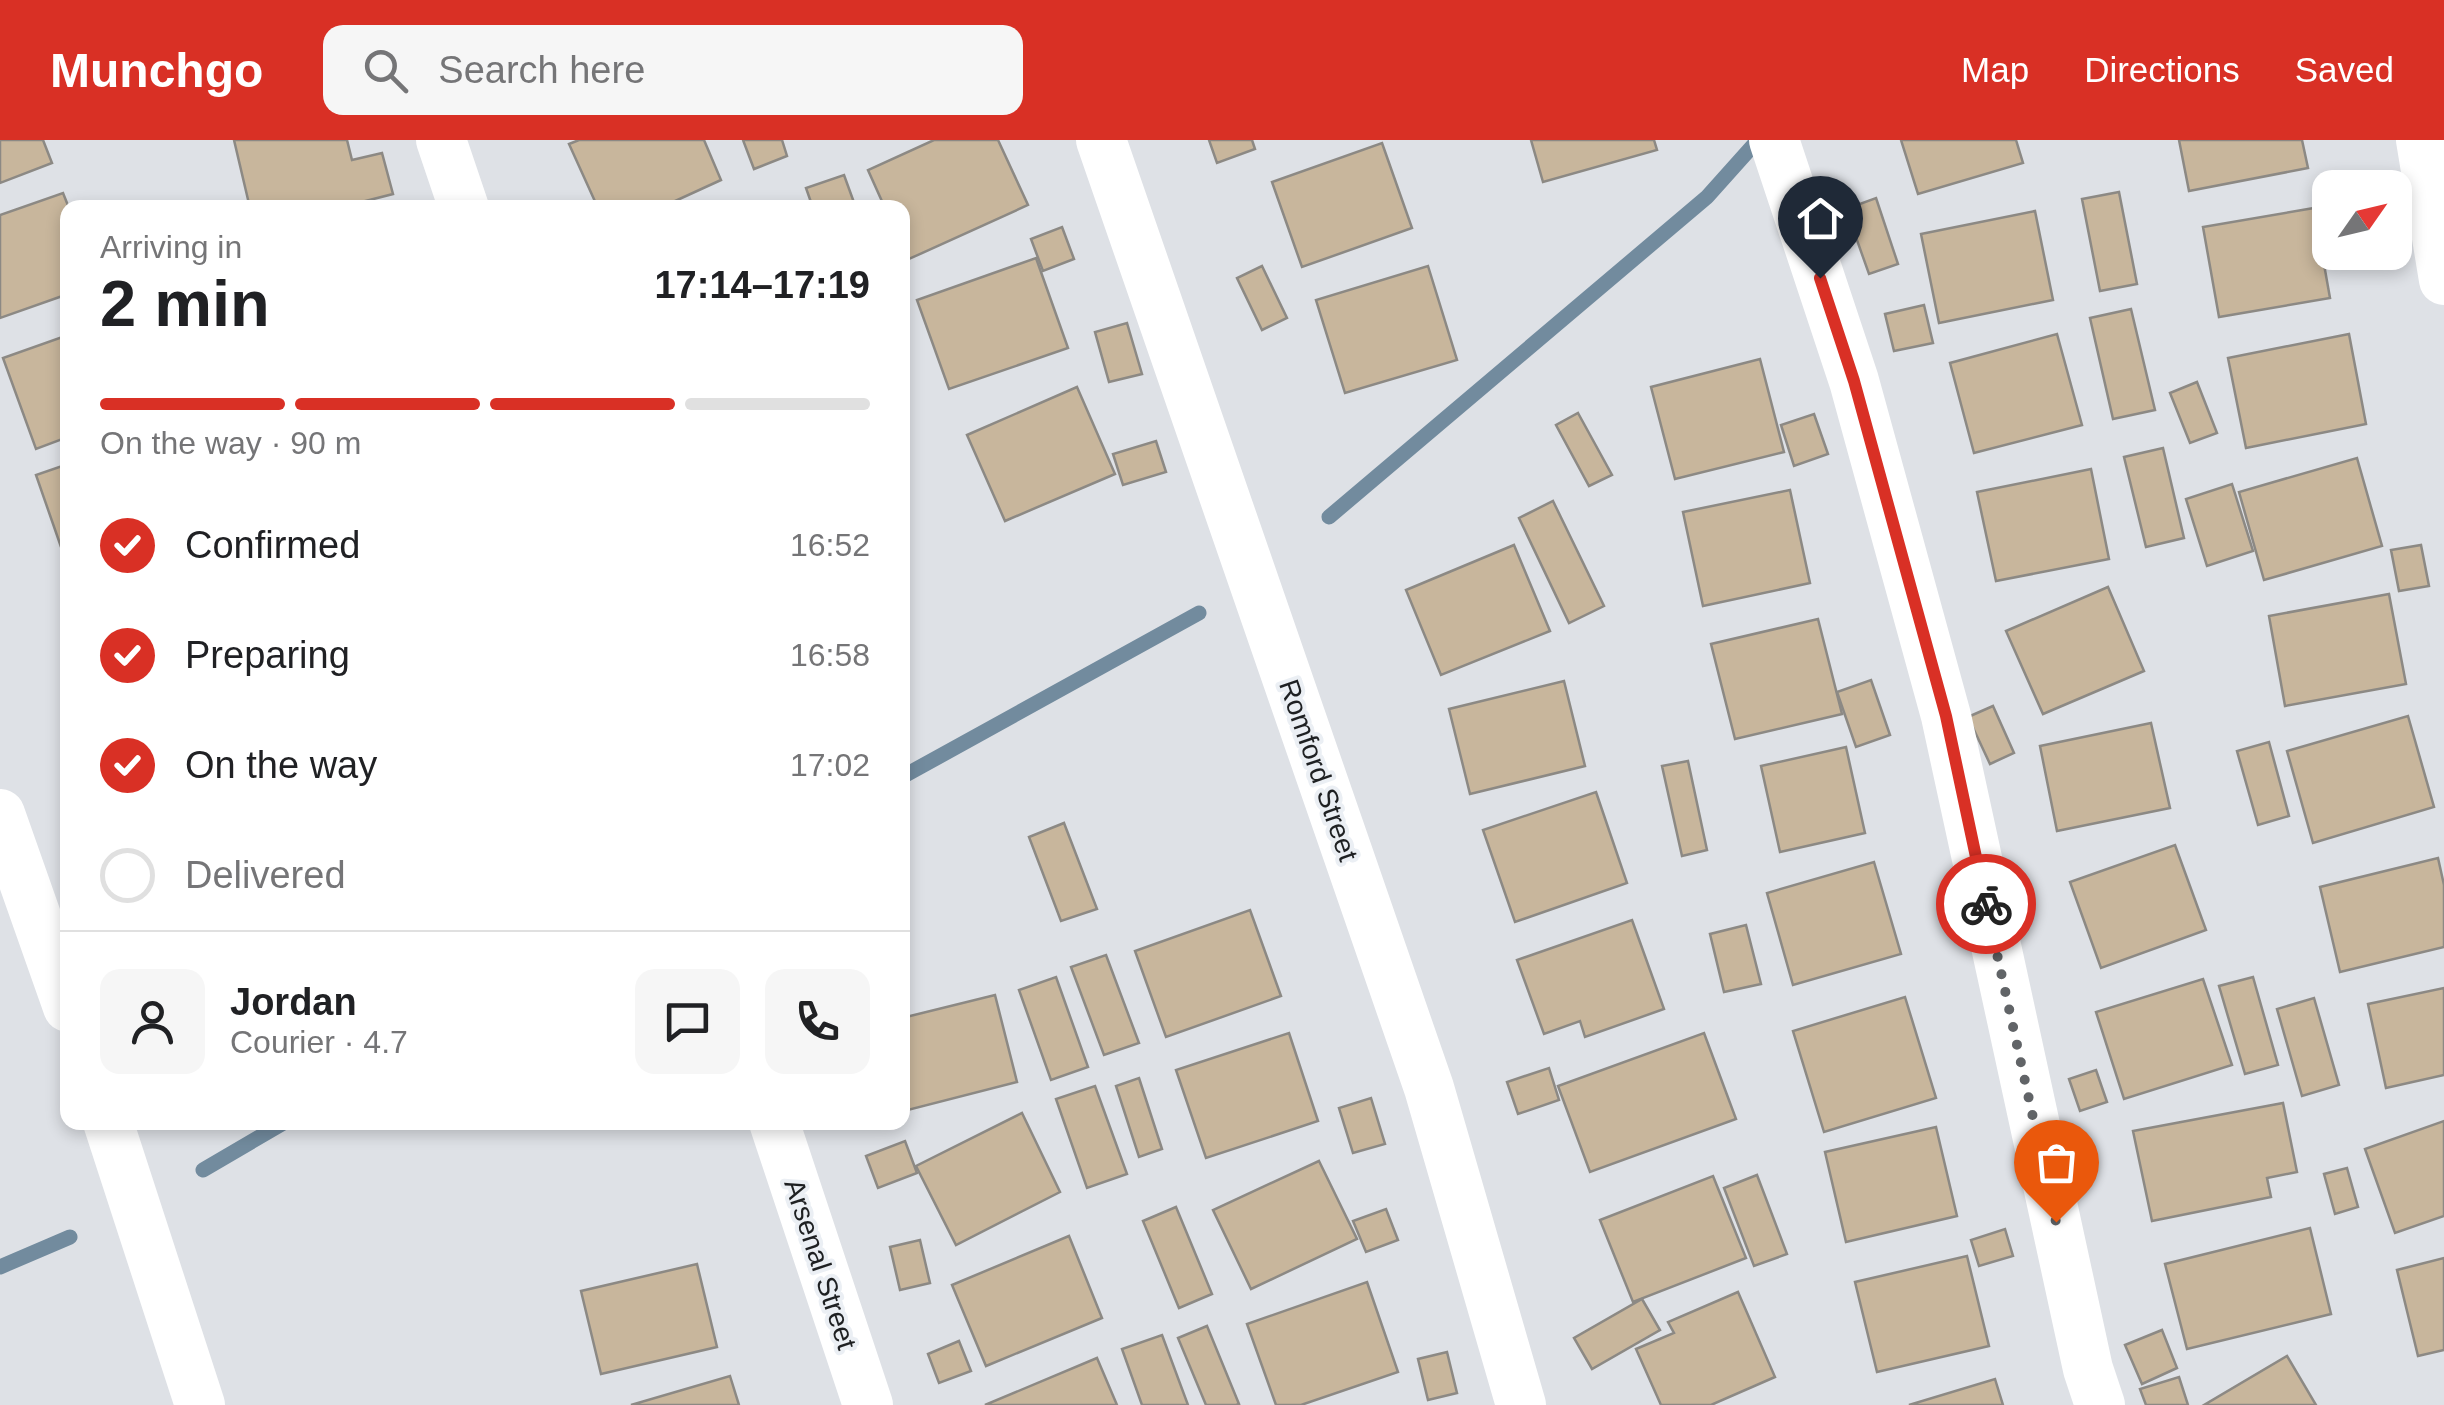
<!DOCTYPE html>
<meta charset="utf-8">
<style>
body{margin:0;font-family:Arial,sans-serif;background:#f6f6f6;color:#202124;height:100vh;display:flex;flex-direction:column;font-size:38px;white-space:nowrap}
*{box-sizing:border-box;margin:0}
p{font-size:32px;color:#757577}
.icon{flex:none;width:55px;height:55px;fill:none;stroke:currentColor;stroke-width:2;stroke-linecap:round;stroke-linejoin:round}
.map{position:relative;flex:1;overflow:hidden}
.details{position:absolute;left:60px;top:60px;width:850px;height:930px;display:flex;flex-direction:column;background:#fff;border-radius:20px;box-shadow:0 5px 15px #0003}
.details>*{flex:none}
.needle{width:65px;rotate:56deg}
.buttons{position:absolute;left:2312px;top:30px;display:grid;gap:20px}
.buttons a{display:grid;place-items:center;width:100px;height:100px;border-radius:20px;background:#fff;box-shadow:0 5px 15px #0003;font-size:50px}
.pin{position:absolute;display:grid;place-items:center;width:85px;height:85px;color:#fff;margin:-102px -42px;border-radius:50% 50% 50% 0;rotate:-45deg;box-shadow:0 0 10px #0007}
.pin .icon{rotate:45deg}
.courier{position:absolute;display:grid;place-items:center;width:100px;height:100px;margin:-50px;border:8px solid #d93025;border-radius:50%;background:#fff;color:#222;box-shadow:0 2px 12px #0007}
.summary em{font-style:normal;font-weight:800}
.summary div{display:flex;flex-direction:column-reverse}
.summary{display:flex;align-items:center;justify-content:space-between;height:170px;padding:0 40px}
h1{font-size:65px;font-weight:800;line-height:75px}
.bar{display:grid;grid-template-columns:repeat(4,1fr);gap:15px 10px;align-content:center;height:120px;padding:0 40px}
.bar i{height:12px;border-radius:8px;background:#e0e0e0}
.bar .on{background:#d93025}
.bar p{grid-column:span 4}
.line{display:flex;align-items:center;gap:25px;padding:0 40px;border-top:2px solid #e0e0e0}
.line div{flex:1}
.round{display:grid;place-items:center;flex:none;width:105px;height:105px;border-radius:20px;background:#f6f6f6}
ol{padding:0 40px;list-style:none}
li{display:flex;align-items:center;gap:30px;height:110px}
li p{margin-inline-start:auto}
li .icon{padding:10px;border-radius:50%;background:#d93025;color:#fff;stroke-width:4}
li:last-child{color:#757577}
li i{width:55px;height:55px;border:5px solid #e0e0e0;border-radius:50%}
header{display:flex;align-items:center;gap:60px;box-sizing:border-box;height:140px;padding:0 50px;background:#d93025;color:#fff}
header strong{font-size:48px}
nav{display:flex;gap:55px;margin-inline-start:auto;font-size:35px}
.search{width:700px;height:90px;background:#f6f6f6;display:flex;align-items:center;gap:25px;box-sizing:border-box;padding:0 35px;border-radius:20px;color:#757577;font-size:38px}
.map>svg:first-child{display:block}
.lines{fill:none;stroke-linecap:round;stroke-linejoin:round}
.stream{stroke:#728b9e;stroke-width:15}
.building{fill:#c8b69c;stroke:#8c8984;stroke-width:2.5}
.minor{stroke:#fff;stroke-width:50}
.done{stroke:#616467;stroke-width:10;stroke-dasharray:0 18}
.route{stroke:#d93025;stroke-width:12}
.labels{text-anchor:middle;stroke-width:8;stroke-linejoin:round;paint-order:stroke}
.street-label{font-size:28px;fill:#1e2022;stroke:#ebeff4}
</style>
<header>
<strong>Munchgo</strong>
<div class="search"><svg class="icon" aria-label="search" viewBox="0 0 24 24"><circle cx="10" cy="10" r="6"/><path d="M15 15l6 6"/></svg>Search here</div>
<nav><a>Map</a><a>Directions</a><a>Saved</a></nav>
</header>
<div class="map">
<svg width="2444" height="1265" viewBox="0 0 2444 1265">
<rect width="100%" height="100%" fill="#dee1e6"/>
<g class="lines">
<g class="stream">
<path d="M1329,377l378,-320 51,-57"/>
<path d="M902,637l297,-164"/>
<path d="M203,1030l82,-48"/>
<path d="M0,1127l70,-30"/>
</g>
</g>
<g class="building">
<path d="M0,0h43l9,23 -52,20z"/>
<path d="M234,0h113l5,20 30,-7 11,41 -55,14h-88z"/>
<path d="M579,0h125l17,40 -61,28h-62l-29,-64z"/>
<path d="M743,0h39l5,16 -33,13z"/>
<path d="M934,0h64l30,65 -119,54 -7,-13v-38h-17l-17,-38z"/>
<path d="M1209,0h43l3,9 -38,14z"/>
<path d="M1531,0h123l3,10 -114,32z"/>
<path d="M1901,0h115l7,23 -105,31z"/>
<path d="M2179,0h123l6,28 -119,23z"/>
<path d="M1382,3l30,85 -110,39 -30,-85z"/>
<path d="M844,35l12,33h-43l-7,-20z"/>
<path d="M2119,52l18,92 -37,7 -18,-92z"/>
<path d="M63,53l6,15 -1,86 -68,24v-103z"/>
<path d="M1876,58l22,66 -29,10 -23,-65z"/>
<path d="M2314,68l16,90 -111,19 -16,-90z"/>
<path d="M2035,71l18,89 -114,23 -18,-89z"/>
<path d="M1062,87l12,32 -31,12 -12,-32z"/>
<path d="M1036,118l32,90 -119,41 -32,-89z"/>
<path d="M1262,126l25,52 -25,12 -25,-52z"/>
<path d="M1428,126l29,94 -112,33 -29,-93z"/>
<path d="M1924,165l9,38 -39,8 -9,-37z"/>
<path d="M2131,169l24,101 -42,9 -23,-101z"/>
<path d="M1127,183l15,51 -33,8 -14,-50z"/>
<path d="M2057,194l25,91 -108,28 -24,-90z"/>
<path d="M2349,194l17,90 -120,24 -18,-90z"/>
<path d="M68,195v102l-32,12 -33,-91z"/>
<path d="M1760,219l24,93 -109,27 -24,-92z"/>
<path d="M2197,242l20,51 -27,10 -20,-50z"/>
<path d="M1077,247l38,87 -110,47 -38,-86z"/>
<path d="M1578,273l34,62 -23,11 -33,-61z"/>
<path d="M1814,274l14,40 -34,12 -13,-41z"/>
<path d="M1156,301l10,31 -43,13 -10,-31z"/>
<path d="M2163,308l21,90 -38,9 -22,-90z"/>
<path d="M2357,318l25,88 -118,34 -25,-88z"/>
<path d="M68,324v103l-32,-92z"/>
<path d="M2091,329l18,90 -113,22 -19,-89z"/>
<path d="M2232,344l21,67 -46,15 -21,-67z"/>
<path d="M1790,350l20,93 -107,23 -20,-94z"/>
<path d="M1553,361l51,105 -35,17 -50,-105z"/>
<path d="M1514,405l36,86 -109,44 -35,-85z"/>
<path d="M2421,405l8,41 -30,5 -8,-41z"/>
<path d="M2108,447l36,84 -101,43 -37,-83z"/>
<path d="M2389,454l17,90 -121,22 -16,-90z"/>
<path d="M1818,479l24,95 -107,25 -24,-95z"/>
<path d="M1871,540l19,55 -34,12 -19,-55z"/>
<path d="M1564,541l21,85 -115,28 -21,-85z"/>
<path d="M1993,566l21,47 -24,11 -22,-47z"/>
<path d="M2408,576l26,91 -121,36 -26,-92z"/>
<path d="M2151,583l19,85 -113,23 -17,-85z"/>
<path d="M2269,602l20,74 -31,9 -21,-74z"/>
<path d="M1846,607l19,86 -85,19 -19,-86z"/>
<path d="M1688,621l19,89 -25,6 -20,-90z"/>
<path d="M1596,652l31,91 -112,39 -32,-92z"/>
<path d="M1064,683l33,86 -36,12 -32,-84z"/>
<path d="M2175,705l31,85 -105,38 -31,-86z"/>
<path d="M2438,718l6,27v62l-104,25 -20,-85z"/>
<path d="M1874,722l27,92 -108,31 -26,-92z"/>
<path d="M1250,770l31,86 -115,41 -31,-86z"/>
<path d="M1632,780l32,89 -79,28 -5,-16 -36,13 -27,-74z"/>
<path d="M1746,785l15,59 -37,8 -14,-58z"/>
<path d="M1106,815l33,88 -35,12 -33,-88z"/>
<path d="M1056,837l32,90 -37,13 -32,-90z"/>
<path d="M2253,837l25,88 -33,9 -26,-88z"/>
<path d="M2203,839l29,86 -108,34 -28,-87z"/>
<path d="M2444,848v87l-58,13 -18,-84z"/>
<path d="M995,855l22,87 -113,29 -2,-93z"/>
<path d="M1905,857l31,101 -112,34 -31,-101z"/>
<path d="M2314,858l25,87 -37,11 -25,-87z"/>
<path d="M1289,893l29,88 -112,37 -30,-88z"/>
<path d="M1704,893l32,86 -146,53 -32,-86z"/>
<path d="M1549,928l10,32 -41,14 -11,-32z"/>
<path d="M2096,930l11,32 -27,9 -11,-32z"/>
<path d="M1139,938l23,71 -23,8 -23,-71z"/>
<path d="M1095,946l32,88 -40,14 -31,-89z"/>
<path d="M1371,958l14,46 -32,9 -14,-45z"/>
<path d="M2283,963l14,69 -30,6 4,19 -119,24 -19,-90z"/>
<path d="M1022,973l38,79 -104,53 -40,-79z"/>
<path d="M2444,981v95l-49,17 -30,-84z"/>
<path d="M1936,987l21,89 -111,26 -21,-90z"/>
<path d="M905,1001l12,32 -39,15 -12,-32z"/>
<path d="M1319,1021l38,78 -106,50 -38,-79z"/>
<path d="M2347,1028l11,39 -23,7 -11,-40z"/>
<path d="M1757,1035l30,79 -33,12 -30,-78z"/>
<path d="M1713,1036l33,82 -113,44 -33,-82z"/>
<path d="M1176,1067l36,87 -33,14 -36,-87z"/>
<path d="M1386,1069l12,31 -32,12 -13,-31z"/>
<path d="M2310,1088l21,86 -144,35 -22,-85z"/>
<path d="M2005,1089l8,27 -34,10 -8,-26z"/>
<path d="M1069,1096l33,82 -116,48 -34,-81z"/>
<path d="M920,1100l10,43 -30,7 -10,-43z"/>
<path d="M1967,1116l22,90 -112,26 -22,-90z"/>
<path d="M2444,1118v92l-26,6 -21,-86z"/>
<path d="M697,1124l20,83 -116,27 -20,-83z"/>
<path d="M1367,1142l31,90 -97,33h-25l-29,-81z"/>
<path d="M1738,1152l37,85 -64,28h-50l-25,-56 38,-16 -6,-11z"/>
<path d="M1642,1159l18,31 -68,39 -18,-31z"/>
<path d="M1207,1186l32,78 -3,1h-30l-28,-67z"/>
<path d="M2162,1190l15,38 -35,16 -17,-39z"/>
<path d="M1162,1195l26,70h-46l-20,-56z"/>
<path d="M959,1201l12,30 -32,12 -11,-29z"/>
<path d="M1447,1212l10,41 -29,7 -10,-41z"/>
<path d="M2287,1216l29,49h-112z"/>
<path d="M1097,1218l20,47h-132z"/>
<path d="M730,1236l9,29h-108z"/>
<path d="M2179,1237l9,28h-42l-6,-16z"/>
<path d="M1995,1239l8,26h-94z"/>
</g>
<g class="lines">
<g class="minor">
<path d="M441,0l23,68"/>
<path d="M1101,0l328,948 92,317"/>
<path d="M1774,0l80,241 92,335 142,653 12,36"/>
<path d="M2421,0l23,140"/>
<path d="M0,674l68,193"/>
<path d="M108,982l92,283"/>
<path d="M774,982l94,283"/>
</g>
</g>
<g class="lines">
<path class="done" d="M1986,764l70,318"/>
<path class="route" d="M1820,138l34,103 92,335 40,188"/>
</g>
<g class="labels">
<g class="street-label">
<text transform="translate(1319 630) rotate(71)" y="10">Romford Street</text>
<text transform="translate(821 1124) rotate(72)" y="10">Arsenal Street</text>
</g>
</g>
</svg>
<div class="buttons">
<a><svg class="needle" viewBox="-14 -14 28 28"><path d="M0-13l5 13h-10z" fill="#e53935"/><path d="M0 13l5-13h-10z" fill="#757577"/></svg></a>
</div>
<div class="pin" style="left:2056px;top:1082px;background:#ea580c"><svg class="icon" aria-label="bag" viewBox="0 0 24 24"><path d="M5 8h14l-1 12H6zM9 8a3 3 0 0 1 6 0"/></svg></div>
<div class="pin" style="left:1820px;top:138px;background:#1f2937"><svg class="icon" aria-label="home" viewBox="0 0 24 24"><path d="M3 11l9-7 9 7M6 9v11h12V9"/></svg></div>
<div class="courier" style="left:1986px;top:764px"><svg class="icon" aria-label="bike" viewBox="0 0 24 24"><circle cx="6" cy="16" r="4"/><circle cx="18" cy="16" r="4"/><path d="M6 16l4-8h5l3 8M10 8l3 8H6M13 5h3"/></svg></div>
<section class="details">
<div class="summary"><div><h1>2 min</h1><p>Arriving in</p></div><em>17:14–17:19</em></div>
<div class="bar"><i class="on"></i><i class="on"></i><i class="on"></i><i></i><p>On the way · 90 m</p></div>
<ol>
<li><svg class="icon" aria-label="check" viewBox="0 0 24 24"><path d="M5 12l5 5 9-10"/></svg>Confirmed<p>16:52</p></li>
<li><svg class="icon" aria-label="check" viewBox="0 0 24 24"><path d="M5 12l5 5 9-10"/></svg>Preparing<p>16:58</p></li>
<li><svg class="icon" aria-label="check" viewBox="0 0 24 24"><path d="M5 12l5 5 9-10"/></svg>On the way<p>17:02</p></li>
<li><i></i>Delivered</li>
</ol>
<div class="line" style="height:180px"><a class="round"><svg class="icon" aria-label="person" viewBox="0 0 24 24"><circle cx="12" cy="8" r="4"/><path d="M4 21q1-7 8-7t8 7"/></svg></a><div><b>Jordan</b><p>Courier · 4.7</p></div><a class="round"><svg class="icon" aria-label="chat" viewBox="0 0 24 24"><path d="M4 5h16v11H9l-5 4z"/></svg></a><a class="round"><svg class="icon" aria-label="phone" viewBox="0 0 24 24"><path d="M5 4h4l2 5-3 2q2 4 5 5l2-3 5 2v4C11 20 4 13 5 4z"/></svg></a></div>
</section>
</div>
